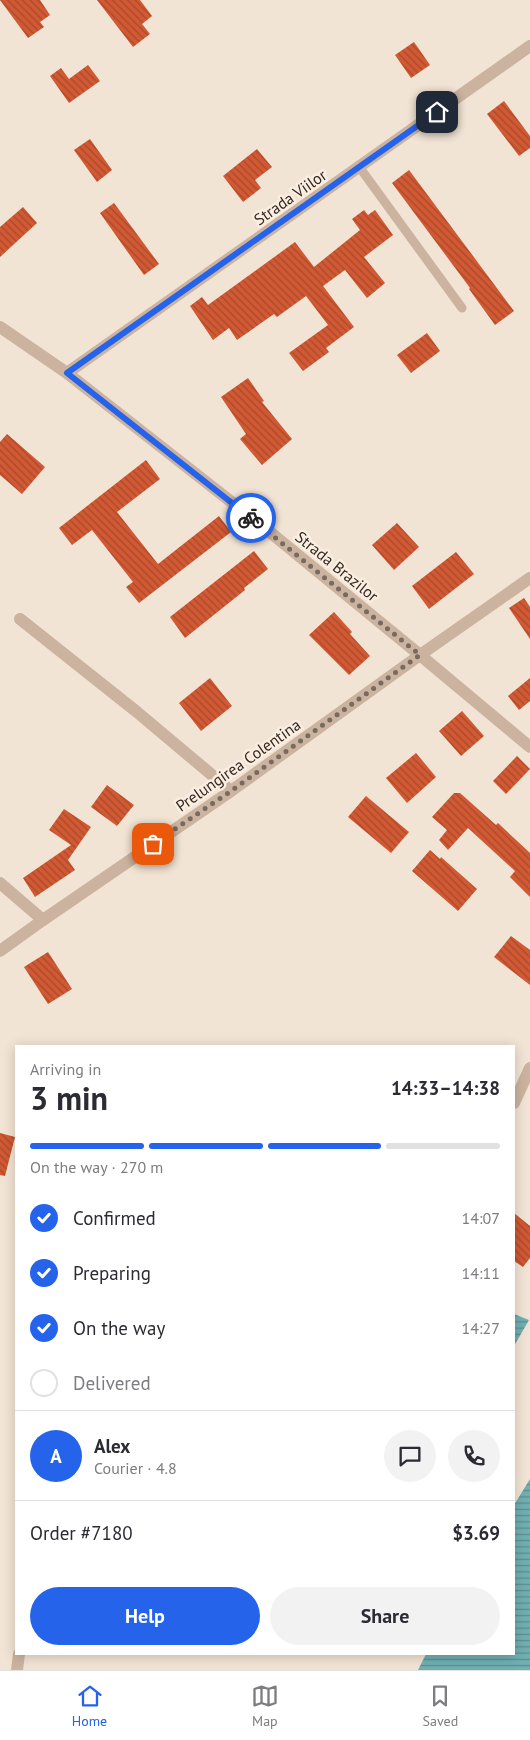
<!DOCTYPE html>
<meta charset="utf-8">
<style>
body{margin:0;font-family:"PT Sans",sans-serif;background:#f2f2f3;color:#2b2b33;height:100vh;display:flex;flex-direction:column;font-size:19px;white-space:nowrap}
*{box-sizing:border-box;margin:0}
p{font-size:16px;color:#7c7c81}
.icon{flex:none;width:28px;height:28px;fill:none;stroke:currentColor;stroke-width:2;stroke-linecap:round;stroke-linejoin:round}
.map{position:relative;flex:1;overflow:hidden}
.side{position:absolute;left:15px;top:1045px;width:500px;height:610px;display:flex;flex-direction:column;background:#fff;border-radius:0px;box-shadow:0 2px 12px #0003}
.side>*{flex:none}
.pin{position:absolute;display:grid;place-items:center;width:42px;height:42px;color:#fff;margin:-21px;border-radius:10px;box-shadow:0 2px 8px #0006}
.courier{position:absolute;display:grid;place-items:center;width:50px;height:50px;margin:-25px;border:4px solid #2563eb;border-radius:50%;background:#fff;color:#222;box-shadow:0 1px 6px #0007}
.summary em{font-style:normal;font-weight:800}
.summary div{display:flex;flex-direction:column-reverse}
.summary{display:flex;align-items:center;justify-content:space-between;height:85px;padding:0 15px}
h1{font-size:32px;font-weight:800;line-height:38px}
.bar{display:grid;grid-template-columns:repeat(4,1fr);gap:8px 5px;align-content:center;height:60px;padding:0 15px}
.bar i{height:6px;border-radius:4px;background:#e1e1e2}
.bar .on{background:#2563eb}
.bar p{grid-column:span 4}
.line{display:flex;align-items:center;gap:12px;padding:0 15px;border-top:1px solid #e1e1e2}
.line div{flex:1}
.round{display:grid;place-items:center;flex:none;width:52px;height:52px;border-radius:26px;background:#f2f2f3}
ol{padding:0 15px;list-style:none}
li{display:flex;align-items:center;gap:15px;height:55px}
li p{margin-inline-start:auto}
li .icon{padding:5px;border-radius:50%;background:#2563eb;color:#fff;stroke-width:4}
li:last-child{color:#7c7c81}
li i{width:28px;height:28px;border:2px solid #e1e1e2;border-radius:50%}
.primary-button{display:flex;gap:10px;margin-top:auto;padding:10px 15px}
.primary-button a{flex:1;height:58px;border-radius:30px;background:#2563eb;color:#fff;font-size:20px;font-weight:800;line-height:58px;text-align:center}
.primary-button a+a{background:#f2f2f3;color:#2b2b33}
.dock{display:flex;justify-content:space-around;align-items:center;height:70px;border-top:1px solid #e1e1e2;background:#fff;font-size:14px;color:#7c7c81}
.dock a{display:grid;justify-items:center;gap:2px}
.dock .on{color:#2563eb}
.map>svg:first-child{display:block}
.water{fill:url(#water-rules)}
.building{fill:url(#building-back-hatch)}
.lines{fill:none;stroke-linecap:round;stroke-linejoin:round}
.service{stroke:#cbb39f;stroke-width:9}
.minor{stroke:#cbb39f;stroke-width:12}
.done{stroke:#766a61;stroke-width:5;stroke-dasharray:0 9}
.route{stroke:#2563eb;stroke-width:6}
.labels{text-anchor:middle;stroke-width:5;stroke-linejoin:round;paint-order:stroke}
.street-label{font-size:16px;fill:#342823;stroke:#faeee0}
</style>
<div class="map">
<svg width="530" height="1670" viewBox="0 0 530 1670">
<defs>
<pattern id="water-rules" width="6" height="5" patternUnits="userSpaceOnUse" patternTransform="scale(1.25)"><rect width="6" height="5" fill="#71afb2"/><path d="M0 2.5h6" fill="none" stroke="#5e8e90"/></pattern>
<pattern id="building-back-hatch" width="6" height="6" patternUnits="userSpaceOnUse" patternTransform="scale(1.25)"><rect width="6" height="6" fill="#d15933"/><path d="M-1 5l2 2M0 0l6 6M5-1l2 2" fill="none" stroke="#aa4a2b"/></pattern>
</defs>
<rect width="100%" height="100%" fill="#f2e4d4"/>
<g class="water">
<path d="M514,1314l15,6 -15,26z"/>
<path d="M530,1479v191h-112l8,-16h88v-149z"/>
</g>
<g class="building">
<path d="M0,0h40l10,15 -10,7 4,5 -16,11z"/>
<path d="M97,0h43l12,16 -10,8 8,10 -17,13z"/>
<path d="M414,42l16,23 -19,13 -16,-23z"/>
<path d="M88,65l12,16 -31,22 -19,-27 11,-8 8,11z"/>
<path d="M504,101l26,35v12l-11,8 -32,-42z"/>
<path d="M90,139l22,31 -15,12 -23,-32z"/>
<path d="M257,149l15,18 -17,13 6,8 -18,14 -20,-26z"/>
<path d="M409,170l105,141 -19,14 -26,-36 1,-1 -78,-105z"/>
<path d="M114,203l45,61 -15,11 -44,-62z"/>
<path d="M23,207l14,16 -37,34v-30z"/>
<path d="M364,210l4,5 7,-5 18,25 -29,22 21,26 -18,15 -22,-28 -22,16 31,41 -28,21 3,4 -26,19 -14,-18 39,-28 -22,-29 -29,21 -3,-3 -37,26 -8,-12 -16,12 -23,-34 12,-9 6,8 87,-63 19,25 46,-37 -8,-11z"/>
<path d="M427,333l13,18 -29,22 -14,-18z"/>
<path d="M248,378l16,23 -2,1 30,37 -30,26 -22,-26 6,-5 -25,-37z"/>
<path d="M7,434l38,33 -23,27 -22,-19v-33z"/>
<path d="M146,460l14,19 -43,33 41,52 61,-48 12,16 -92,71 -13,-16 7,-5 -41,-52 -20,15 -13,-17z"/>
<path d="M397,523l22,24 -25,23 -22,-25z"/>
<path d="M254,551l14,18 -24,19 1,2 -60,48 -15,-21z"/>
<path d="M456,552l18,22 -45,35 -17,-23z"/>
<path d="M524,598l6,9v32l-21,-31z"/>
<path d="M334,612l18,20 -2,2 20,22 -21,19 -40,-40z"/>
<path d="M210,678l22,28 -31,25 -22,-28z"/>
<path d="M530,678v23l-11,9 -11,-14z"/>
<path d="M462,711l22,25 -23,20 -22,-25z"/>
<path d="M416,753l20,24 -29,26 -21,-25z"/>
<path d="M517,756l13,13 -24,25 -13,-13z"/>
<path d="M107,785l27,20 -17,21 -26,-19z"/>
<path d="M454,793h6l36,32 2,-2 32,30v44l-20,-20 5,-6 -47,-43 -20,22 -9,-10 8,-10 -15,-13z"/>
<path d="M366,796l43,36 -18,21 -43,-36z"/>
<path d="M64,809l27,18 -23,33 7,10 -40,27 -12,-19 48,-33 -22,-15z"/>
<path d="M430,850l10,9 1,-2 36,32 -19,22 -46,-40z"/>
<path d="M511,936l19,14v35l-36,-28z"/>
<path d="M48,952l24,37 -24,15 -24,-37z"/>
<path d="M0,1133l15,4 -10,39 -5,-1z"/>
<path d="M514,1213l16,13v32l-7,9 -9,-6z"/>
</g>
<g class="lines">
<path class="service" d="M360,168l102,140"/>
<g class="minor">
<path d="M0,327l67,46 204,160 149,122 110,92"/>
<path d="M67,373l463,-327"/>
<path d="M20,619l117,93 94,79"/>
<path d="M0,883l43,37"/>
<path d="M0,951l43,-31 188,-129 189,-136 110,-77"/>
<path d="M514,1103l16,-35"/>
<path d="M17,1670l2,-16"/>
</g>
</g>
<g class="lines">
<path class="done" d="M153,844l78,-53 189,-136 -169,-137"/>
<path class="route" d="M251,518l-184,-145 370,-261"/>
</g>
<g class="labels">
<g class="street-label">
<text transform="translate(290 197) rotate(-35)" y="6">Strada Viilor</text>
<text transform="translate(337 566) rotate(39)" y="6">Strada Brazilor</text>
<text transform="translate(238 765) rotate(-35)" y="6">Prelungirea Colentina</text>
</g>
</g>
</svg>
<div class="pin" style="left:153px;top:844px;background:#ea580c"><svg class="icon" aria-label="bag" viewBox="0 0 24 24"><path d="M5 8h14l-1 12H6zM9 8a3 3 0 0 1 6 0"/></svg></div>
<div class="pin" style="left:437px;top:112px;background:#1f2937"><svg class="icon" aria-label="home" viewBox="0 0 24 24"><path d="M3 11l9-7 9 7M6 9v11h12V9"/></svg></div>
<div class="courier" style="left:251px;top:518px"><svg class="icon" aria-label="bike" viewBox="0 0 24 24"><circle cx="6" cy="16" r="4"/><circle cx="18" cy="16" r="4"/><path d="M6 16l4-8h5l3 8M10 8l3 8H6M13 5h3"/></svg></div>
<section class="side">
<div class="summary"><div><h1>3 min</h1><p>Arriving in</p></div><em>14:33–14:38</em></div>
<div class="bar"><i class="on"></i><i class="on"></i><i class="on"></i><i></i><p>On the way · 270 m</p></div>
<ol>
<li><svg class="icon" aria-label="check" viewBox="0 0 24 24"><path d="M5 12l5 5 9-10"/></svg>Confirmed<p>14:07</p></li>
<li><svg class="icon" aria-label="check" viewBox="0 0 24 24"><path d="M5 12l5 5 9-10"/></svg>Preparing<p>14:11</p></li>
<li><svg class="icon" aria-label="check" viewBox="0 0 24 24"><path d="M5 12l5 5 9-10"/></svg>On the way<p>14:27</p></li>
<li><i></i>Delivered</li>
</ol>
<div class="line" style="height:90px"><b class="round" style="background:#2563eb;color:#fff">A</b><div><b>Alex</b><p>Courier · 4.8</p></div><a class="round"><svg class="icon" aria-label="chat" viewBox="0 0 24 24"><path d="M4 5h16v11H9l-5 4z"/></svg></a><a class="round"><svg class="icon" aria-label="phone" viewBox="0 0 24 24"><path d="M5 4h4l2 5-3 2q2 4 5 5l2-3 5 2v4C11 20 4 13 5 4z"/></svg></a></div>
<div class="line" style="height:65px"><div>Order #7180</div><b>$3.69</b></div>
<div class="primary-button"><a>Help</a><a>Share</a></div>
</section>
</div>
<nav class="dock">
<a class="on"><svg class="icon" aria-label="home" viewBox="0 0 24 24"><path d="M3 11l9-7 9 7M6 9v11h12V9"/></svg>Home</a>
<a><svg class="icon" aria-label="map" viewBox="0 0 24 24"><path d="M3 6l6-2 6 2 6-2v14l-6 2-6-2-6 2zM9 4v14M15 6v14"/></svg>Map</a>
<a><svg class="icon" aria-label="saved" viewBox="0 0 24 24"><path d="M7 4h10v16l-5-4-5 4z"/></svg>Saved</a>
</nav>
